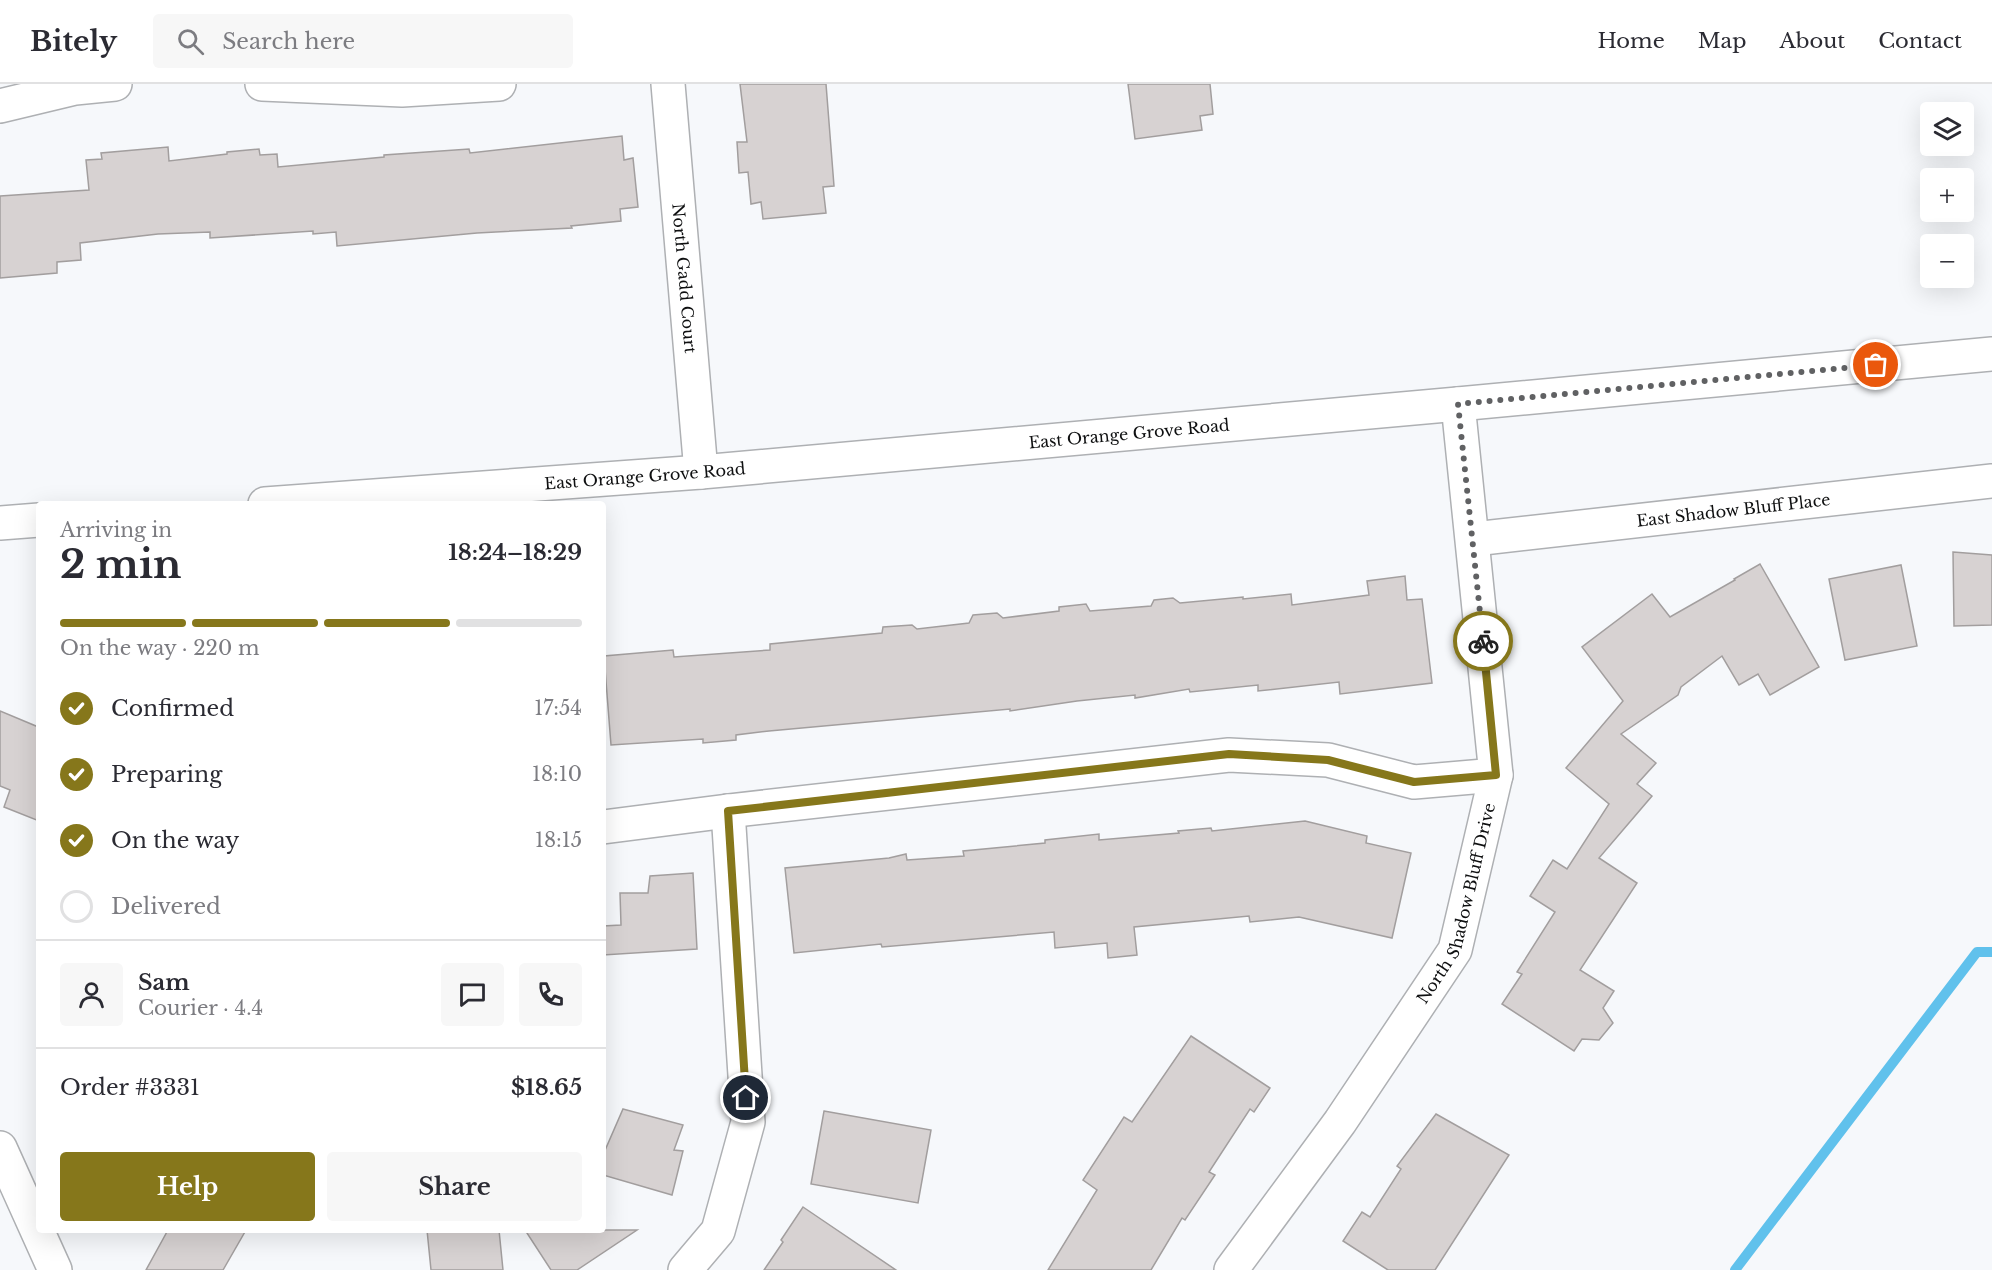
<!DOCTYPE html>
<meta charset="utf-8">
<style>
body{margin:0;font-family:"Libre Baskerville",serif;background:#f7f7f7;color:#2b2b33;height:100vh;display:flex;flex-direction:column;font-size:22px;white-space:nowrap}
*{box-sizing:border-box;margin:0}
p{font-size:20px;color:#7c7c81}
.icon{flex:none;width:33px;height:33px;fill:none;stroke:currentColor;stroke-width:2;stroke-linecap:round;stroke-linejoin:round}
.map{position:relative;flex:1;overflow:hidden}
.panel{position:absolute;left:36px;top:417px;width:570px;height:732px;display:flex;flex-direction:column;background:#fff;border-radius:6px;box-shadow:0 6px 24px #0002}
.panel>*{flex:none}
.buttons{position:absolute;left:1920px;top:18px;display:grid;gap:12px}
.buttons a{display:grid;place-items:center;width:54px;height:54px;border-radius:6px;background:#fff;box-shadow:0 6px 24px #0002;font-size:30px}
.pin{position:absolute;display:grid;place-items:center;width:51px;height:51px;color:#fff;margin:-26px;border:3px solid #fff;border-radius:50%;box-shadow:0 2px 6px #0007}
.courier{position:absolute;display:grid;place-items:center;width:60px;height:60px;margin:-30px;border:4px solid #86771b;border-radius:50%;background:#fff;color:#222;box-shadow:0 2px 8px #0007}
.summary em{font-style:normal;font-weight:700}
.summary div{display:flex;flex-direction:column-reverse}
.summary{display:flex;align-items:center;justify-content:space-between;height:102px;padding:0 24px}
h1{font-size:39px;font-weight:700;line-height:45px}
.bar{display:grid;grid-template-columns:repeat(4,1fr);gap:9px 6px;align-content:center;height:72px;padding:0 24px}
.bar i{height:8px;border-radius:4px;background:#e1e1e2}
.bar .on{background:#86771b}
.bar p{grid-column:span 4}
.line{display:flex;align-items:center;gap:15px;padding:0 24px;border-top:2px solid #e1e1e2}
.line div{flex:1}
.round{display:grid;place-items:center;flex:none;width:63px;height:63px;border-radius:6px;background:#f7f7f7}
ol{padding:0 24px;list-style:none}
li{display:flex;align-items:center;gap:18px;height:66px}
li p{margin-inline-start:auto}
li .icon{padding:6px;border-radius:50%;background:#86771b;color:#fff;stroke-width:4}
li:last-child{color:#7c7c81}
li i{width:33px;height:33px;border:3px solid #e1e1e2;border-radius:50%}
.primary-button{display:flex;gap:12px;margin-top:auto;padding:12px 24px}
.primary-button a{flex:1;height:69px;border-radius:6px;background:#86771b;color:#fff;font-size:24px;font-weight:700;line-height:69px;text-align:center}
.primary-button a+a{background:#f7f7f7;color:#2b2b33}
header{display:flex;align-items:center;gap:36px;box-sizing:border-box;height:84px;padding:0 30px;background:#fff;border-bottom:2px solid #e1e1e2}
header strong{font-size:28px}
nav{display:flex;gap:33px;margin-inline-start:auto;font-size:21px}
.search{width:420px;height:54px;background:#f7f7f7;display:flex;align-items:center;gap:15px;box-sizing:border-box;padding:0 21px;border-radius:6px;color:#7c7c81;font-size:22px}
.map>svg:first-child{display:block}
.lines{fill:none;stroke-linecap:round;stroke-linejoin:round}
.stream{stroke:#60c1ec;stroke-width:10}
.building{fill:#d7d2d2;stroke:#a29e9e;stroke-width:1.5}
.street-casing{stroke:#aeb0b3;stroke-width:36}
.secondary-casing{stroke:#aeb0b3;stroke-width:36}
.street{stroke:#fff;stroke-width:33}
.secondary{stroke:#fff;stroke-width:33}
.done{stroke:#606163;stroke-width:6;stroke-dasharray:0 10.8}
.route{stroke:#86771b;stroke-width:8}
.labels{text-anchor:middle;stroke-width:6;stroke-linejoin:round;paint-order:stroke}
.street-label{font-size:16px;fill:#0f1011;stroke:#f6f8fb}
</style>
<header>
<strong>Bitely</strong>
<div class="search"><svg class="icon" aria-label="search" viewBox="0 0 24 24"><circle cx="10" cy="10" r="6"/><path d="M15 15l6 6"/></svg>Search here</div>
<nav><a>Home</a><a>Map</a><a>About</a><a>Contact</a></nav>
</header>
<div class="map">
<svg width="1992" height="1186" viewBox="0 0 1992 1186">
<rect width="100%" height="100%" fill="#f6f8fb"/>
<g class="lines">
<path class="stream" d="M1735,1186l242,-318h15"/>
</g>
<g class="building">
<path d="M740,0h86l8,102 -11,1 3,26 -63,6 -2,-17 -10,2 -3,-32 -9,1 -2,-31h10z"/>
<path d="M1128,0h82l3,30 -13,2 2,14 -67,9z"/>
<path d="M622,52l2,24 9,-2 5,49 -18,2 1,12 -50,5 1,2 -95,5 -140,13 -1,-14 -23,2v-3l-103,7v-6l-52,2 -78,9 1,17 -24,2v11l-57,5v-82l89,-6 -3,-30 16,-1 -1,-6 67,-6 1,14 58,-7v-2l32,-3 1,6 17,-1 1,13 106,-10v-2l85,-6 1,4z"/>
<path d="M1953,468l39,3v70l-38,1z"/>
<path d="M1760,480l59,103 -49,28 -12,-21 -19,11 -17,-29 -41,31 -3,8 -57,39 35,29 -19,21 15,12 -53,62 38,25 -57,87 34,21 -11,17 10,15 -14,17 -17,-1 -8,12 -72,-47 20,-30 -5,-2 38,-60 -25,-16 23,-36 14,9 42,-65 -43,-36 57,-67 -41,-54 70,-53 18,23 65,-37 -1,-1z"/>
<path d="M1901,481l16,81 -72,14 -16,-81z"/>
<path d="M1405,492l2,24 15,-1 10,84 -92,11 -1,-12 -81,9v-6l-68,7 -1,-3 -54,9v-3l-58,6 -67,10v-2l-241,22 -33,4v5l-33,3v-4l-92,6 -7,-89 69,-6 1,7 96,-7v-6l112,-11 1,-6 29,-2 5,4 52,-6 4,-8 24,-2 6,5 56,-7v-4l27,-3 4,7 61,-5 3,-6 19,-2 7,5 63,-6v2l48,-5 1,11 77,-10 -2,-14z"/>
<path d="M0,627l36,15 3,-3v98l-35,-14 6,-17 -10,-4z"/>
<path d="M1305,737l62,15 -1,7 45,10 -19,85 -93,-21 -49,5 -1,-6 -115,11 3,28 -29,3 -1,-15 -52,5 -1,-16 -172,15 -1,-3 -87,9 -9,-85 104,-10 17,-4 1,6 57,-4 -1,-5 82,-8v-3l54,-6v6l80,-7 -1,-2 33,-3 1,3z"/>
<path d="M693,789l4,76 -94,6v-29l18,-1 -1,-32h28l2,-17z"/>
<path d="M1191,952l79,52 -16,24 -4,-3 -41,63 6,3 -30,45 -3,-2 -31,52h-103l49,-80 -14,-10 41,-63 8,5z"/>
<path d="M623,1025l60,16 -9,25 9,1 -11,44 -69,-20v-20z"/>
<path d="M824,1027l107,19 -13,73 -107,-19z"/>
<path d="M1436,1030l73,41 -74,115h-47l-45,-29 19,-29 8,5 31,-48 -4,-3z"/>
<path d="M803,1123l93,63h-132l19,-28 -2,-2z"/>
<path d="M168,1146h78l-23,40h-77z"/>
<path d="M427,1146h72l4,40h-72z"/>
<path d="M525,1146h112l-60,40h-26z"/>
</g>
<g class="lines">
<g class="street-casing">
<g id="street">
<path d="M262,0l140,6 97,-6"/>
<path id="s1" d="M668,0l33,388"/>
<path d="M0,22l75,-18 40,-4"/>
<path id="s2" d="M1474,455l518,-58"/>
<path d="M603,743l125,-16 501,-56 99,5 86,22 82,-7"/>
<path d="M0,1064l55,122"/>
<path d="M685,1186l33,-39 30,-109 -20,-311"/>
<path id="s3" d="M1231,1186l109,-148 115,-172 41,-175 -38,-371"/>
</g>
</g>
<g class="secondary-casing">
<g id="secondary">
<path id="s4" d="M265,420l436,-32 757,-68 534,-50"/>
<path d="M0,439l39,-3"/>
</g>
</g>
<use href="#street" class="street"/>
<use href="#secondary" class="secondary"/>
</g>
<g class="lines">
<path class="done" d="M1483,557l-25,-237 418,-39"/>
<path class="route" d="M746,1014l-18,-287 501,-57 99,6 86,22 82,-7 -13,-134"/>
</g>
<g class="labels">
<g class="street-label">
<text dy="6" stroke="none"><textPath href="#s1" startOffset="195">North Gadd Court</textPath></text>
<text dy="6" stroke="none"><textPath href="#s4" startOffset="867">East Orange Grove Road</textPath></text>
<text dy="6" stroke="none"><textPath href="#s4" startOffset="381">East Orange Grove Road</textPath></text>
<text dy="6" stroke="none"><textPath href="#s2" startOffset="261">East Shadow Bluff Place</textPath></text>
<text dy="6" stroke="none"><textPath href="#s3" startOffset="435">North Shadow Bluff Drive</textPath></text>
</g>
</g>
</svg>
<div class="buttons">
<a><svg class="icon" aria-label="layers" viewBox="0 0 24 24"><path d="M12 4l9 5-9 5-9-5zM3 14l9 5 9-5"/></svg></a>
<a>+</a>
<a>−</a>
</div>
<div class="pin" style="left:1876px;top:281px;background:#ea580c"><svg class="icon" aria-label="bag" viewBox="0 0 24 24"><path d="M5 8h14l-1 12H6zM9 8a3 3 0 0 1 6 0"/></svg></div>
<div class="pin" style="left:746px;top:1014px;background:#1f2937"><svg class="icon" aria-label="home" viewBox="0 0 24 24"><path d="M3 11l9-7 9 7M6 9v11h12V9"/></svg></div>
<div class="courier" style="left:1483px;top:557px"><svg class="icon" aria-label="bike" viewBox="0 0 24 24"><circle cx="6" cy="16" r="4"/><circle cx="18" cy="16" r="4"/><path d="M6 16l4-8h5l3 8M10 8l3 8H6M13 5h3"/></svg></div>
<section class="panel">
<div class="summary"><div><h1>2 min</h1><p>Arriving in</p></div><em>18:24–18:29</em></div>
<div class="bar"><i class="on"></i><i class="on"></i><i class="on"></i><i></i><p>On the way · 220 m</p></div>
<ol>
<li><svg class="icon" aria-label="check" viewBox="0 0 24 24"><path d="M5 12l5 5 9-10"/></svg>Confirmed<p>17:54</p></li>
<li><svg class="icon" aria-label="check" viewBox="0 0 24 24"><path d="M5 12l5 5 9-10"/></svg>Preparing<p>18:10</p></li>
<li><svg class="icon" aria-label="check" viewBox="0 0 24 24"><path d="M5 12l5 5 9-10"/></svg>On the way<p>18:15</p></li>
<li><i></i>Delivered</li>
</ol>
<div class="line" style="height:108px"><a class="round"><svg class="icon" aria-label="person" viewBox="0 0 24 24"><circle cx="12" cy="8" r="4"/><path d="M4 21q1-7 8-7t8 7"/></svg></a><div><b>Sam</b><p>Courier · 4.4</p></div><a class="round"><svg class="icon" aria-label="chat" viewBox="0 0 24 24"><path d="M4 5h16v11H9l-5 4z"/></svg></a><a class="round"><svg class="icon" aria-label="phone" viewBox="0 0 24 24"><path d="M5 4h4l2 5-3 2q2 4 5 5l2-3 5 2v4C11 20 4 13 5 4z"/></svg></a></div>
<div class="line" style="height:78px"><div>Order #3331</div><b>$18.65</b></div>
<div class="primary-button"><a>Help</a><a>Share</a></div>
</section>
</div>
